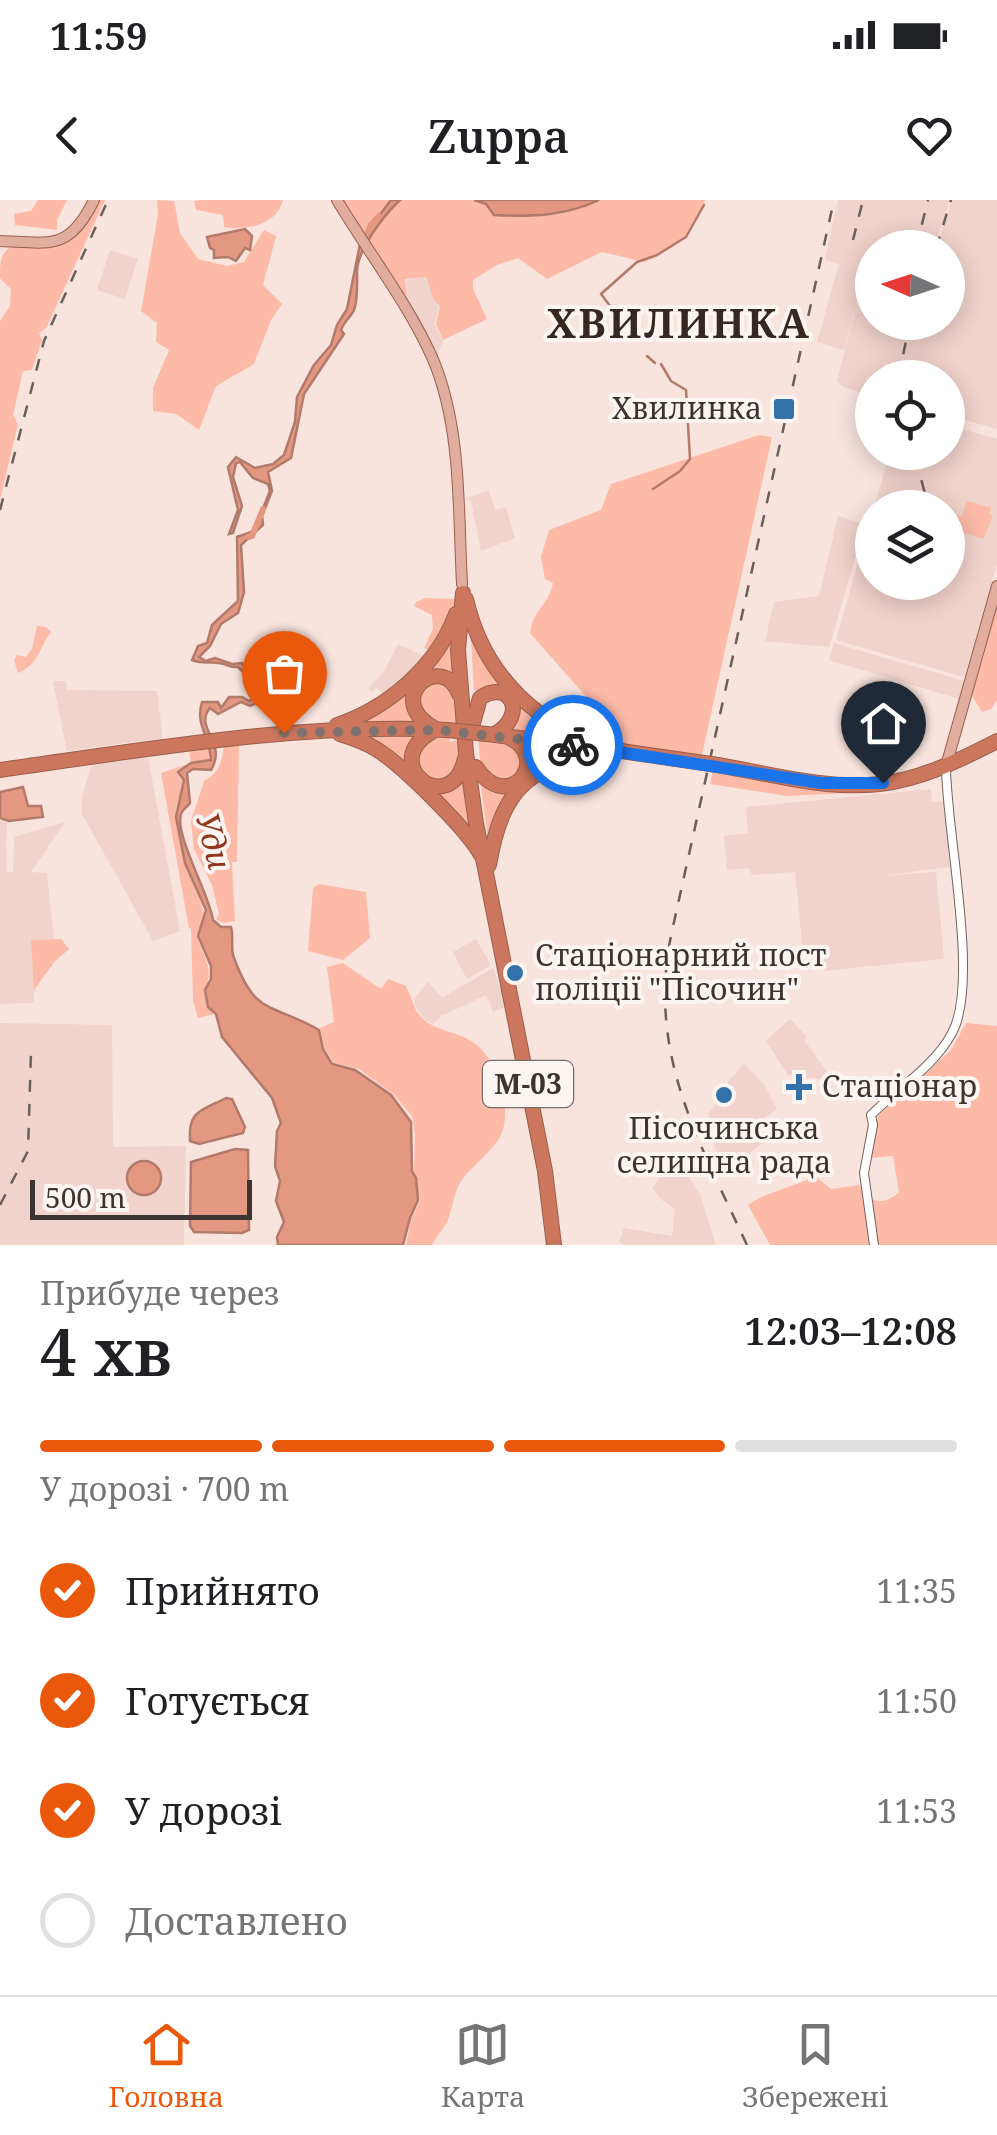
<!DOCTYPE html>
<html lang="uk">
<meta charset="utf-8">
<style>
body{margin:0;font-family:"Noto Serif",serif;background:#f6f6f6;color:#202124;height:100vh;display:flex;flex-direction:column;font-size:38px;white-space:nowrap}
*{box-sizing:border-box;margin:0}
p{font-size:32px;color:#757577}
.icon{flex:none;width:55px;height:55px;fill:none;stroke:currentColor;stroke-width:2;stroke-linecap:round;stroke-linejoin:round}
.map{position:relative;height:1045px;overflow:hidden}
.drawer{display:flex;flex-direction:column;background:#fff;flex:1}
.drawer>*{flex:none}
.needle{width:65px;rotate:273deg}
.buttons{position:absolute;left:855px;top:30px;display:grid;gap:20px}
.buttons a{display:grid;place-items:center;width:110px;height:110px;border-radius:50%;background:#fff;box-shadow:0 5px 25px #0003;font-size:50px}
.scale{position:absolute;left:30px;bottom:25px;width:222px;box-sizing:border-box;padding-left:10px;border:5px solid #3d3432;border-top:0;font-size:28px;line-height:35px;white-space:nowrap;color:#3d3432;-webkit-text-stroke:8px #fcf4f1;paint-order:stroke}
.pin{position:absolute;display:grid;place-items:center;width:85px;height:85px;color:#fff;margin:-102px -42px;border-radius:50% 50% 50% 0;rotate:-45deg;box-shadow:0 0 10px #0007}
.pin .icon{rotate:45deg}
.courier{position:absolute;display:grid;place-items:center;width:100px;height:100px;margin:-50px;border:8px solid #1a73e8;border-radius:50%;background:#fff;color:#222;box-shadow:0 2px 12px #0007}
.headline em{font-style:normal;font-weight:600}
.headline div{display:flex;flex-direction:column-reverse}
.headline{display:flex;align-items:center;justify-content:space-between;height:170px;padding:0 40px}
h1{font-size:65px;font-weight:600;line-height:75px}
.bar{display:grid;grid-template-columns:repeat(4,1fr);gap:15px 10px;align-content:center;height:120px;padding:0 40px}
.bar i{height:12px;border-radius:8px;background:#e0e0e0}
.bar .active{background:#ea580c}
.bar p{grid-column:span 4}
ol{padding:0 40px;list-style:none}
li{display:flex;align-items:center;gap:30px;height:110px}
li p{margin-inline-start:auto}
li .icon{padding:10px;border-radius:50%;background:#ea580c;color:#fff;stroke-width:4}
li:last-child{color:#757577}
li i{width:55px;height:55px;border:5px solid #e0e0e0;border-radius:50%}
.status{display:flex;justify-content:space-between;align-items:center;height:70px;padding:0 50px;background:#fff;direction:ltr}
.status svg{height:28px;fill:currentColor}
header{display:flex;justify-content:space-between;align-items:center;height:130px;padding:0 40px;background:#fff;font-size:45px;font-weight:600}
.tab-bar{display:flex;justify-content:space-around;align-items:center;height:140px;border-top:2px solid #e0e0e0;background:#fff;font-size:28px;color:#757577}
.tab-bar a{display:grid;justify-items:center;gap:5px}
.tab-bar .active{color:#ea580c}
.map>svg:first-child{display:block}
.built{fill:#f0d3cb}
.green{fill:#fcbaa7}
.water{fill:#e49882;stroke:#b27a6a;stroke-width:2.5}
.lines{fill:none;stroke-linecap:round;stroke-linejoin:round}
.stream{stroke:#b27a6a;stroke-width:2.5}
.river{stroke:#e49882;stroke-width:6}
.minor-casing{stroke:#75635e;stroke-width:10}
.major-casing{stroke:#9a5f4e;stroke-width:12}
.highway-casing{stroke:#9a5f4e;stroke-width:16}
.minor{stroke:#fff;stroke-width:8}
.major{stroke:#e0ad9e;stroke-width:10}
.highway{stroke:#cc765d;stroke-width:14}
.rail{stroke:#6b5f5c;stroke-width:2.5;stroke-dasharray:12 12;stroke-linecap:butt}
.highway-bridge-casing{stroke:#9a5f4e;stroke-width:16;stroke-linecap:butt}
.highway-bridge{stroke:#cc765d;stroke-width:14}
.done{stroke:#7f716e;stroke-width:10;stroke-dasharray:0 18}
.route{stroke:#1a73e8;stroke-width:12}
.poi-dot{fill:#3272a9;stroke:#fcf4f1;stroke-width:4}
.labels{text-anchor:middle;stroke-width:8;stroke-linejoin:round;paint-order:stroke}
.shield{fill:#fcf4f1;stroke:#766e6b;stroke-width:2.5}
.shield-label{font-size:28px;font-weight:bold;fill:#3d3432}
.poi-label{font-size:30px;fill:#3d3432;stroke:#fcf4f1;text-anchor:start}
.water-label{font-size:32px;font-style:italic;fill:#8f361c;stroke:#fcf4f1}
.district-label{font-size:40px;font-weight:bold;letter-spacing:2.5px;fill:#372723;stroke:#fcf4f1}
</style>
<div class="status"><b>11:59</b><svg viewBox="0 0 49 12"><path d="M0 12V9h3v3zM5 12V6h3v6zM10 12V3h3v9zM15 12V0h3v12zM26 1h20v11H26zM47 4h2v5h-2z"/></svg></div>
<header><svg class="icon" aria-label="back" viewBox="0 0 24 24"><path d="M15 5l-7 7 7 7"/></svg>Zuppa<svg class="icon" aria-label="heart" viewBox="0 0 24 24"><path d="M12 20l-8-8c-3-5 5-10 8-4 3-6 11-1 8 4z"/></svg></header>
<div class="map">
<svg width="997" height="1045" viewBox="0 0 997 1045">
<rect width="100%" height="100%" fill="#f9e3dd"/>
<g class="built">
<path d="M838,0h112l-16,47 -62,1v74l36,1 -7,44 -16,-4 -4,14 -9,1v18l-29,-9 -6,-6 28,-112 -21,81 -27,-8 22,-78 -14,-4z"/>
<path d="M952,0h45v229l-49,-14v-37h-43l-2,-19 8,-36 37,-1v-74l-11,-1z"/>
<path d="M110,50l28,9 -13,40 -28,-9z"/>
<path d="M425,77l14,30 -5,17 9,17 -7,18 -33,-63 5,-2 -2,-14z"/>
<path d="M948,225l49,14v125l-33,113 -128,-37 36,-127v69h76v-74l-74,-1 16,-54 58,-1z"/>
<path d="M489,290l6,20 11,-3 9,31 -34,13 -10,-50 -7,-2z"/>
<path d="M838,316l27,8 -36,123 -64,-6 9,-39 45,-6z"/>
<path d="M834,443l130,38 -5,18 -130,-39z"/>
<path d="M398,444l30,14 -41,40 -11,-11 -4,5 -4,-4 15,-15z"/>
<path d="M53,481h13l1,9 90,1 6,47 -96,13z"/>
<path d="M148,557l32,174 -27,10 -71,-127v-17l9,-30 9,-4z"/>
<path d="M931,589l1,13 13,-1 5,66 -70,9 56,-4 8,87 -122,12v-19h-19l-8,-80 -43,3 -3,-7 -22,2 -3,-34 24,-3 -2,-26z"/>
<path d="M0,620h7l-1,52h7l1,-35 51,-15 -34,50 16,1 7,66 -18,1 -2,63 -34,1z"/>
<path d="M476,739l15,26 -24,14 -14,-27z"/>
<path d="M493,768l14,38 -14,6 -7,-17 -42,20 -2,-1 -9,10 -10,-6 -8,-13 -1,-6 14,-17 14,16z"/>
<path d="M790,819l17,18 -3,3 23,32 -7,7 -13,-1 -6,-4 -13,1 -22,-34z"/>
<path d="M0,823l112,2 1,122 73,-1 -2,99h-184z"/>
<path d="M744,864l20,20 13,25 -19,14 7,18 -16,13 4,8 -24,15 -20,-43 3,-13 -4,-7 8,-9 7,1 8,-15 -5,-6 2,-4z"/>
<path d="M678,957l23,40 15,48h-93l-4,-3 5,-14 48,8 3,-27 -12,-8 -11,-13z"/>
</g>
<g class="green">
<path d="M38,0h29l-10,20v10l-42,-5 -1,-11 17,-3z"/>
<path d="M98,0h7l-59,128 -7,5 3,7 -10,30 -9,1 -10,44 5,9 -18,76v-179l10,-15 1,-17 -11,-11c0,-14 0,-25 12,-32 56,-1 60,7 86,-46z"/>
<path d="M157,0l17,1 6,32 18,26 29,7 17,-4 20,-32 12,6 -13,49 19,19 -11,16 -17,44 -38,22 -17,44 -23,-16 -23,-3v-23l16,-38 -13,-8 1,-19 -16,-12 17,-97z"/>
<path d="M203,0h80c-6,25 -37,31 -59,27l-1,-12 -27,-5 -2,-9z"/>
<path d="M342,0h364l-20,38 -41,24 -43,-10 -55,27 -29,-21 -21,7 -24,15v9l14,30 -44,21 -7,-16 4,-18 -6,-6 -8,-23 -21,2 2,15 -4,1z"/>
<path d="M759,235l13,2 -71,322 -92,-13 -37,-14 25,-23 -67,-76c4,-26 18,-26 23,-50l-8,-4 -4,-22 8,-27 52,-20 10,-26z"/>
<path d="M967,301l24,7 -2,6 4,2 -10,23 -35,-11 2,-14 12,2z"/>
<path d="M426,398l31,1 -3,16 -20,36 -10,-3 9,-19 -1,-14 -18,-9 2,-4z"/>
<path d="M997,406v94l-6,9 -9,3 -11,-18z"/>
<path d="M455,420l-2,59 -37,3 6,44 -70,-4 31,-17z"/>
<path d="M37,426l9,1 5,5c-12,16 -13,33 -33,41l-4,-13 3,-5 9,2 6,-8z"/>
<path d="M470,426l28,49 86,69 -79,-12 9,-30 -40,-12z"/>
<path d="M434,479l21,10 5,37h-24l-15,-8 -5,-24z"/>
<path d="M423,534l-11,10 12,39 39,-5 15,65 -124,-107z"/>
<path d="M449,536l1,6 9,-3 -1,29 -14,14 -21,-4 -9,-28 13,-13z"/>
<path d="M478,539l31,2 10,6 5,24 -24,14 -19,-18z"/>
<path d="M522,543l70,9 -59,23 -44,69 -10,-70 4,6h40z"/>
<path d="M239,544l-2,118h-5l3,59 -12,2 -7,-4 3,-5 -7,-29 -18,-36 -3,-28 13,-40c15,-8 18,-19 20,-35z"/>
<path d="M211,547l-1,15 -18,1 -12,7v8l4,3c-1,13 -7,24 -7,38 2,38 23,70 30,107l-11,9c4,11 10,22 12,32 4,19 -11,30 6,47l-16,4 -5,-18 -2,-71 -2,-1 -28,-155 30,-10 -2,-14z"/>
<path d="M713,571l78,13 86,3 -9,5 -81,4 -77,-12z"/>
<path d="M319,684l47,8 4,46 -27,22 -35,-9 5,-63z"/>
<path d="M61,739l8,10 -14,12 -21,29 -3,-50z"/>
<path d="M343,763l38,26 7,-10 18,7c4,8 6,15 9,22 11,24 40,21 59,35 23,15 39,66 27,92 -5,12 -27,30 -36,41 -13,15 -11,34 -20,50 -5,7 -9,11 -13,19h-26l5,-25 9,-19 -6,-30 1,-37 -3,-18 -19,-22 -34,-25 -25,-6 -10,-16 -4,-19 14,-6 -7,-55z"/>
<path d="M966,823l31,3v219h-227l-22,-40c18,-13 46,-18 67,-29l16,13 28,-4c10,19 25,21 40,7l-6,-36 -22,2 -2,-3 9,-39 73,-66z"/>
</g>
<g class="water">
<path d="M391,0h9c-17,16 -42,49 -43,71 0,11 1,29 -3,39 -3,7 -10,11 -13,20l3,4 -40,60 -13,64 -23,14 4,19 -10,25 1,9 -22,20 3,47 -6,21 -17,11 -11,22 -11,11 7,4 9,-3 17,6 10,-1 4,6h21l6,4 4,12 -11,14 -16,7 -9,-4 -23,12 -8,-6c-17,20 18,34 1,62l-18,-1 -6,4 3,30c-3,4 -8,7 -9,11 -7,20 29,82 32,106l8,7h10c3,10 -1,22 3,31 22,59 36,44 85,72l4,19 9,15 23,6 36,25 20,27 1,49 4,7 2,22 -8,18 -7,27h-125l-1,-8 7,-15 -8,-21 4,-20 -5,-15 2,-35 4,-8 -9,-25 -50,-61 -6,-23 -8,-7 -3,-17 6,-11v-13l-13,-30 8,-26 -21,-47 -9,-46 8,-37 -6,-8 13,-9 20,-3c-1,-24 -16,-35 -9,-58h16l3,6 8,-11h13l7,4 15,-9 6,-10 -3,-8 -11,-2 -9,4 -9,-9c-9,1 -10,-3 -19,-4 -11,-2 -16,2 -27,-3l6,-14 9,-3 5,-18 26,-24 -1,-64 17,-6 16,-40 -2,-7 -15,-6 -13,-16 -4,1 -3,14 9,29 -9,27 -4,1 9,-24 -10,-43 8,-10 19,11 18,-4 11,-9 11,-33 2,-25 17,-32 17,-20 6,-20 10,-16 14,-70 7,-3 1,-7z"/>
<path d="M474,0h125c-33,16 -68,17 -105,15l-8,-11z"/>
<path d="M245,29l7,7 -2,14 -5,-2 -9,13 -8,-4 -14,1v-8l-4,-2 -3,-11z"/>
<path d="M23,587l5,19h13l2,11 -34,4 -9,-3v-26z"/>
<path d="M226,898l6,1 13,28 -2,6 -44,11 -9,-3c-2,-31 11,-30 36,-43z"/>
<path d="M235,949l13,1 1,80 -7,3 -48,-1 -4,-6 1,-64z"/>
<circle cx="144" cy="978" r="17"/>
</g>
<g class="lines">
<g class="stream">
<path d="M633,136l-32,-42 36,-32 20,-7 29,-18 18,-32"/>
<path d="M647,156l8,7"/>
<path d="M653,289l27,-18 10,-12 -4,-69 -15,-9 -10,-17"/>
</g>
<g class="river">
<path d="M363,43l8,-18 8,-9"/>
<path d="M248,337l4,-1 11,-27"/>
</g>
<g class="minor-casing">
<path id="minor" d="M874,1045l-10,-72 9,-48 -2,-10c26,-26 63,-48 81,-82 28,-51 -6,-202 -6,-267"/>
</g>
<g class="major-casing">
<g id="major">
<path d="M337,0c31,52 70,102 95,157 30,69 26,153 30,227"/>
<path d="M0,41c51,2 69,10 94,-41"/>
<path d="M946,566l51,-180"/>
</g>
</g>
<g class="highway-casing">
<g id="highway">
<path d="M463,393l-5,57 8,103 10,70 69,348 9,74"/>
<path d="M466,399c18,79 74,129 149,151"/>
<path d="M473,523l7,-25c29,-20 49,16 15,36"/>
<path d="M337,525c51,-17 100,-59 119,-111"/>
<path d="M436,529c-56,-29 6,-80 23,-35"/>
<path d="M433,531c-58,33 19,90 32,27"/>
<path d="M340,534c13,4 25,8 36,15 26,16 91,80 105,106"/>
<path d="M487,534l94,12"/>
<path d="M607,549l83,12"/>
<path d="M718,565c52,9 109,25 162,19 42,-5 80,-24 117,-43"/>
<path d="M476,567c32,49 76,-8 34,-29"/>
<path d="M0,570c149,-21 297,-47 447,-40"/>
<path d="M489,665c14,-82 43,-100 121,-114"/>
</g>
</g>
<use href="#minor" class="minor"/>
<use href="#major" class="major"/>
<use href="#highway" class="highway"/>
<g class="rail">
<path d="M853,40l10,-40"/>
<path d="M916,48l12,-48"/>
<path d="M936,48l15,-48"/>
<path d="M903,178l-1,-18 8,-38"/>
<path d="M915,257l14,51"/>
<path d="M0,310l44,-169 64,-141"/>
<path d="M0,1005l28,-54 3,-99"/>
<path d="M747,1045c-49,-106 -101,-193 -75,-314l162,-731"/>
</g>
<g class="highway-bridge-casing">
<g id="highway-bridge">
<path d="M447,530l40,4"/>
<path d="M690,561l28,4"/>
</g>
</g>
<use href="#highway-bridge" class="highway-bridge"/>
</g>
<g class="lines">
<path class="done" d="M284,533l152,-3 137,15"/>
<path class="route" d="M573,545l248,38h62"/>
</g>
<g class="poi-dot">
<rect x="772" y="197" width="24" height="24" rx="5"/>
<circle cx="515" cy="773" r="10"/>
<path d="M794 872h10v10h10v10h-10v10h-10v-10h-10v-10h10z"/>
<circle cx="724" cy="895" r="10"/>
</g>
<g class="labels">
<rect class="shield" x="483" y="861" width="90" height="46" rx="8"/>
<g class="shield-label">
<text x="528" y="894">М-03</text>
</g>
<g class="poi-label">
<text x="762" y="219" text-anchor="end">Хвилинка</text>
<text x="535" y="766">Стаціонарний пост<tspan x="535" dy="34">поліції "Пісочин"</tspan></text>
<text x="822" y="897">Стаціонар</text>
<text x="724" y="939" text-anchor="middle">Пісочинська<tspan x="724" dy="34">селищна рада</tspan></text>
</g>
<g class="water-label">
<text transform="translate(213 641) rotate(76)" y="11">Уди</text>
</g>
<g class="district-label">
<text x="679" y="138">ХВИЛИНКА</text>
</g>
</g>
</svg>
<div class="buttons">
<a><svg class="needle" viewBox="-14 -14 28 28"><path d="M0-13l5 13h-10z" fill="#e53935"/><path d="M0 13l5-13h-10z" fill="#757577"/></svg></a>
<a><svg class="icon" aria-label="locate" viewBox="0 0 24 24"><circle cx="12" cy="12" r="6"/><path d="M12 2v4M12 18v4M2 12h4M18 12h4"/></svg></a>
<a><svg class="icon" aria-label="layers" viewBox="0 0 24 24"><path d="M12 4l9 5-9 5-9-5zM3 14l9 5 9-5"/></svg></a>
</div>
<div class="scale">500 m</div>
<div class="pin" style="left:284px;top:533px;background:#ea580c"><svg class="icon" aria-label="bag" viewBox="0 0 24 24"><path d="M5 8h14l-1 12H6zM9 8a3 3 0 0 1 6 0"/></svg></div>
<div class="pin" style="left:883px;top:583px;background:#1f2937"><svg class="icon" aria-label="home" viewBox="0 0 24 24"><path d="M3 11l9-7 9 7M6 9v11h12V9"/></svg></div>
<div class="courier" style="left:573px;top:545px"><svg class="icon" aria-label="bike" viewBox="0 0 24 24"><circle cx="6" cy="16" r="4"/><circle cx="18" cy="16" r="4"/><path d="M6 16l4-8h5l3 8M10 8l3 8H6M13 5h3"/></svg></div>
</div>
<section class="drawer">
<div class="headline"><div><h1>4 хв</h1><p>Прибуде через</p></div><em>12:03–12:08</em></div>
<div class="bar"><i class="active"></i><i class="active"></i><i class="active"></i><i></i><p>У дорозі · 700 m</p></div>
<ol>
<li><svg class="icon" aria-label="check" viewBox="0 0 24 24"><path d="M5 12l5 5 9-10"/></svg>Прийнято<p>11:35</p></li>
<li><svg class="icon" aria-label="check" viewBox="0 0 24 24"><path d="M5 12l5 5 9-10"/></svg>Готується<p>11:50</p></li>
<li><svg class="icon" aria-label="check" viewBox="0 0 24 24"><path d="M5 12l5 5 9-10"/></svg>У дорозі<p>11:53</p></li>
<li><i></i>Доставлено</li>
</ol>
</section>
<nav class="tab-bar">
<a class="active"><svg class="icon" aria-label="home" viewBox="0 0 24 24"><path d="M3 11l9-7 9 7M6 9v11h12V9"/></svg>Головна</a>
<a><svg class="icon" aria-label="map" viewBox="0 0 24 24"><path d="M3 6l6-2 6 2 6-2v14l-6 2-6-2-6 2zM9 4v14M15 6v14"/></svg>Карта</a>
<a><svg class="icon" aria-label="saved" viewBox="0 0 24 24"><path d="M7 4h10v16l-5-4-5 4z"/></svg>Збережені</a>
</nav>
